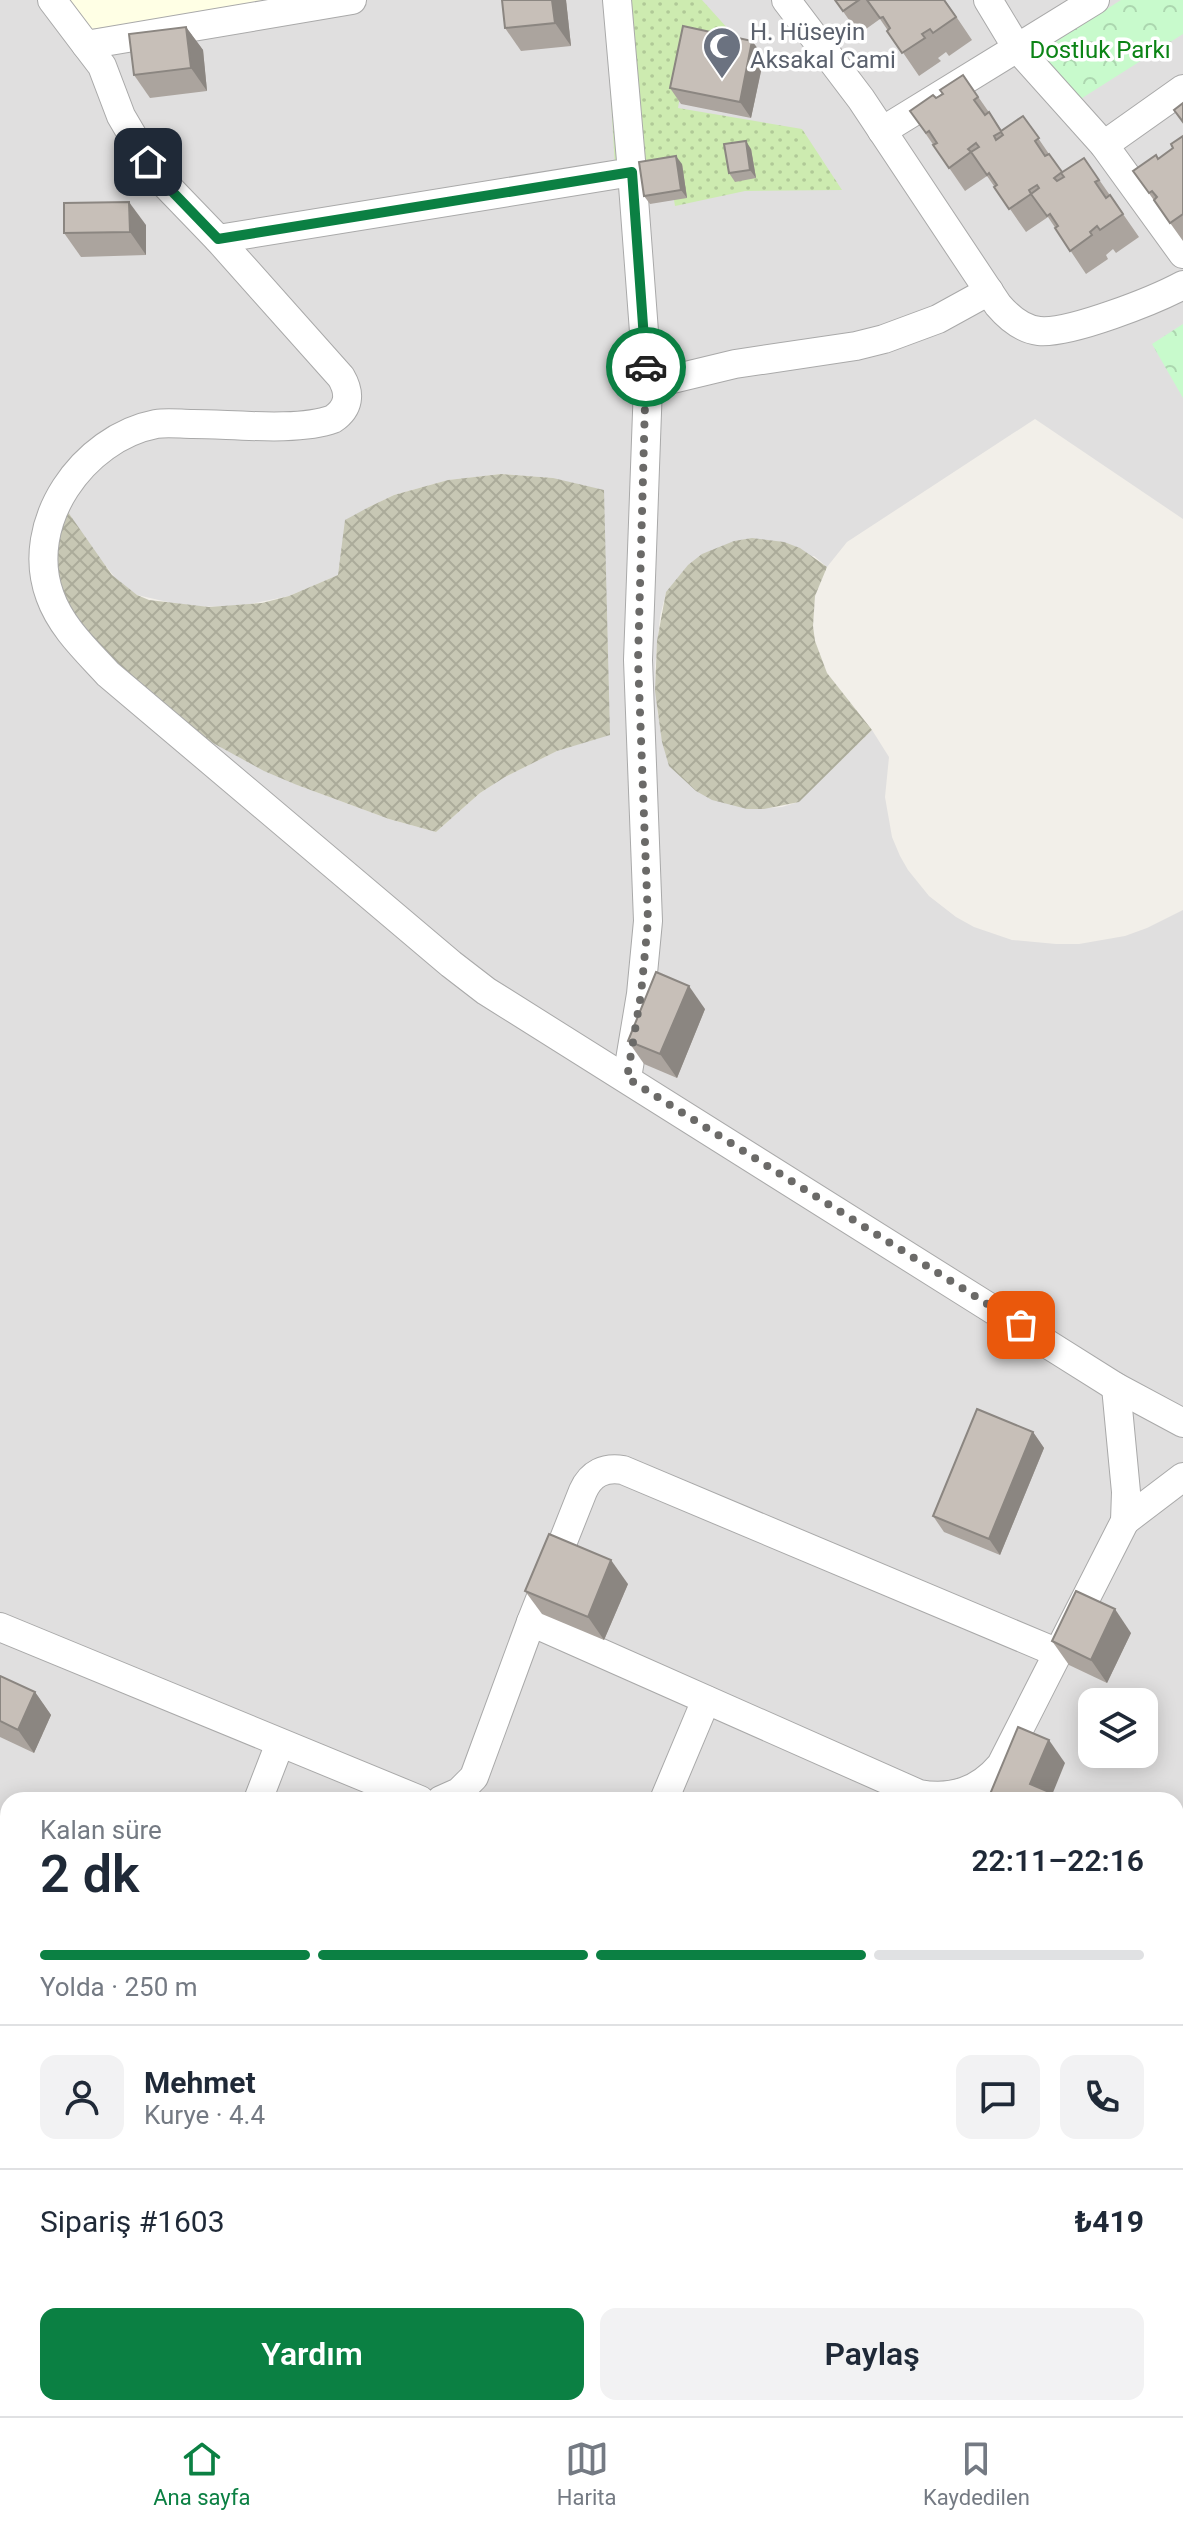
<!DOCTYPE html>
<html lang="tr">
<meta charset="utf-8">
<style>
body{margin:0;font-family:Roboto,sans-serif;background:#f2f2f3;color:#1f2937;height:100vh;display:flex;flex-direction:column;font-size:30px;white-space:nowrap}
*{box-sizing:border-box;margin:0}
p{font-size:26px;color:#747a83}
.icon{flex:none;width:44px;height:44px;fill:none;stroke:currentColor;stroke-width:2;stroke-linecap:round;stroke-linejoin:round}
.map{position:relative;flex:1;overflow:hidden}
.details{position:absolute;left:0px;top:1792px;width:1184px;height:624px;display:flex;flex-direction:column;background:#fff;border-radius:24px 24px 0 0;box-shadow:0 4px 20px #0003}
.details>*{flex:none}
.tools{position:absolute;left:1078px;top:1688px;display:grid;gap:16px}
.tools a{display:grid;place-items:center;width:80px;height:80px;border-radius:16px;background:#fff;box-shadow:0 4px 20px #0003;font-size:40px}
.pin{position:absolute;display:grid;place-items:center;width:68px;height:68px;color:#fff;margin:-34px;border-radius:16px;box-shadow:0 4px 12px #0006}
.courier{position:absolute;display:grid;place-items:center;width:80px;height:80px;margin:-40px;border:6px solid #0b8043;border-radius:50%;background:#fff;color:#222;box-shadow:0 2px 10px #0007}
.head em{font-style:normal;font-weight:600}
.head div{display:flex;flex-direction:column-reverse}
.head{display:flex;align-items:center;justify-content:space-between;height:136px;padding:0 40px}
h1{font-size:52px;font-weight:600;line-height:60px}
.bar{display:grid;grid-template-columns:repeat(4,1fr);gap:12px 8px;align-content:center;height:96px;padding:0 40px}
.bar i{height:10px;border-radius:6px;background:#e0e1e3}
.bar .selected{background:#0b8043}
.bar p{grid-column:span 4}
.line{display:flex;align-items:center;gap:20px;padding:0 40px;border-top:2px solid #e0e1e3}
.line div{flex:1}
.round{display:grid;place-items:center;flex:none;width:84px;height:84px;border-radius:16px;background:#f2f2f3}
.button{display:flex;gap:16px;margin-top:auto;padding:16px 40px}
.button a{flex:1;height:92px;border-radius:16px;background:#0b8043;color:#fff;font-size:32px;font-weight:600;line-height:92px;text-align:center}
.button a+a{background:#f2f2f3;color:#1f2937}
.tabs{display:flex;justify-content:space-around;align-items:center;height:112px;border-top:2px solid #e0e1e3;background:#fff;font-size:22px;color:#747a83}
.tabs a{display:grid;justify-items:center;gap:4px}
.tabs .selected{color:#0b8043}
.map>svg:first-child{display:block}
.residential{fill:#e0dfdf;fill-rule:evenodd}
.education{fill:#ffffe5}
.construction{fill:url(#construction-cross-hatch)}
.grass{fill:url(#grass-dots)}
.park{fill:url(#park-crowns)}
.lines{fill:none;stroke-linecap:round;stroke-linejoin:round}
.minor-casing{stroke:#a9a9a9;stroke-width:30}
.minor{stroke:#fff;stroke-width:28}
.wall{fill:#aba49e}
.shaded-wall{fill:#8b8681}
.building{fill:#c7bfb8;stroke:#8b8681;stroke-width:2;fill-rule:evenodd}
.done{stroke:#6b6a68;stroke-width:8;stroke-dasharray:0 14.4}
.route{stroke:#0b8043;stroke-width:10}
.labels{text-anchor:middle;stroke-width:7;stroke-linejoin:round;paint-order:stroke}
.worship-label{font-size:24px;fill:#5b616d;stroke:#fff;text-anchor:start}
.park-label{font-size:24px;fill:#0c8416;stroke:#fff}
</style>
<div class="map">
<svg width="1183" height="2416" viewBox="0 0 1183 2416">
<defs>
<pattern id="construction-cross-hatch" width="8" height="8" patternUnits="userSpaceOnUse" patternTransform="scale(2)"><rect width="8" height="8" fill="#c7c7b4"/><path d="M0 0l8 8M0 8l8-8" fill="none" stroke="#abab9a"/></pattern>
<pattern id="grass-dots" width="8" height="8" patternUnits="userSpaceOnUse" patternTransform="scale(2)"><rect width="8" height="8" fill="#cdebb0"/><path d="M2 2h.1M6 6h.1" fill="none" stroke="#b0c997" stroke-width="1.8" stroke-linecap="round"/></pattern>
<pattern id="park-crowns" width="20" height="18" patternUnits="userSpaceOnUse" patternTransform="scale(2)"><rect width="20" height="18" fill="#c8facc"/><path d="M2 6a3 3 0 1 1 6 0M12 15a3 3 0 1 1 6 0" fill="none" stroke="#acd6af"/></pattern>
</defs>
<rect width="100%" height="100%" fill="#f2efe9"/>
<g class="residential">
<path d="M0,0h1183v519l-148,-100 -188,123 -20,25 -13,-11 -148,36 -6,25 -5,50 3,50 89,92 35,-2 16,-5 74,-72 17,27 -4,40 7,40 8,19 8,14 21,26 27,21 18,10 38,13 44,4h23l46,-8 22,-8 36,-18v998l-7,1v-109h-1168v272l-8,-3zM501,474l52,4 57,256 -53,17 -52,26 -25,16 -44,39 -47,-13 -92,-34 -242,-267 51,48 13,17 18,12 48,11 51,1 53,-11 49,-21 31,-68 25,-12 54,-15zM1092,1702h52v52h-52z"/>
<path d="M1057,2408h27l20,8h-48z"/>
</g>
<path class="education" d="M43,0h260l-227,31z"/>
<g class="construction">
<path d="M501,474l52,4 51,12 6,245 -53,16 -52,26 -25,16 -44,39 -47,-13 -92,-34 -33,-14 -62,-34 -103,-83 -48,-77 12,-72 49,70 25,20 12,5 60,7 53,-4 27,-7 49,-21 7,-55 24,-13 25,-12 54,-15z"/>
<path d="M752,538l32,4 16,6 27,19 -12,29 -2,30 2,15 12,32 45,57 -73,72 -35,7h-17l-35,-9 -16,-9 -27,-25 -7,-24 -7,-51 2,-50 9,-49 22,-27 14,-11 32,-13z"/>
</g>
<path class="grass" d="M605,0h97l28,31 -9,4h-31l-12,73 124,21 40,61 -97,1 -70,15 -5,-31 -54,8z"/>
<g class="park">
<path d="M1121,0h62v34l-126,80 -40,-48z"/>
<path d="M1183,324v74l-31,-54z"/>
</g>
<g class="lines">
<g class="minor-casing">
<g id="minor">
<path d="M52,0l34,45 266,-45"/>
<path d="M786,0l75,99 137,206c11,13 24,24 41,26 31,3 116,-31 144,-46"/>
<path d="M988,0l29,48 87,97 79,109"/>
<path d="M86,45l16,21 19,50 27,46 16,21 54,56 414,-67 -15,-172"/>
<path d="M882,131l213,-131"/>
<path d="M1104,145l79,-56"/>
<path d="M632,172l16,213"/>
<path d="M218,239l123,138c10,17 8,31 -8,42 -35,13 -102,5 -140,5 -12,0 -25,-2 -37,0 -73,14 -133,99 -106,172 11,31 36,54 58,78l343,290 35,27 630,396 67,36"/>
<path d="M627,1078l14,-84 7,-73 -10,-261 10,-275 87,-21 121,-18 28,-7 54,-20 51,-28"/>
<path d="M1125,1521l58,-44"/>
<path d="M531,1622l388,172c33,6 60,-3 82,-29l124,-244 1,-29 -10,-105"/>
<path d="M0,1627l420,173"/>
<path d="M258,1800l22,-57"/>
<path d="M441,1800l18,-8 15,-15 57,-155 52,-131c8,-18 22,-24 40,-21l435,183"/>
<path d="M664,1800l42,-100"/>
<path d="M0,2043l8,2"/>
<path d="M1176,2373l7,3"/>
</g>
</g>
<use href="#minor" class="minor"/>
</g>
<g class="wall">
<path d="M566,0l5,46 -50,5 -16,-23z"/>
<path d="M835,0h110l27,40 -23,16 -3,-4 -8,6 3,3 -22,15 -39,-57 -21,15z"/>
<path d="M186,27l17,23 4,41 -57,7 -16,-23z"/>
<path d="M752,41l12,16 -13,61 -70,-14 -11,-16z"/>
<path d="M963,75l39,56 21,-15 39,57 22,-15 55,79 -23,16 -3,-4 -7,6 2,4 -22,15 -38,-57 -22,15 -39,-56 -22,15 -55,-80 26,-13z"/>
<path d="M1183,136v105l-50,-70 25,-12 15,-11z"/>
<path d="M751,149l5,29 -21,4 -6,-9z"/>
<path d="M682,164l5,34 -37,6 -6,-8z"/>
<path d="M146,225v30l-65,2 -17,-24z"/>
<path d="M705,1009l-28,69 -33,-14 -16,-23z"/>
<path d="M1033,1432l11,16 -44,107 -56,-23 -11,-16z"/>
<path d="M628,1584l-24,56 -62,-26 -17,-23z"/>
<path d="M1131,1633l-24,50 -38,-18 -17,-24z"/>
<path d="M0,1676l35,16 16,23 -17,38 -34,-16z"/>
</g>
<g class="shaded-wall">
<path d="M552,0h14l5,46 -16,-23z"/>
<path d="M186,27l17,23 4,41 -16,-23z"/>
<path d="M752,41l12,16 -13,61 -11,-16z"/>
<path d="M746,141l5,8 5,29 -6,-8z"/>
<path d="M676,156l6,8 5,34 -6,-8z"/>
<path d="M129,202l17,23v30l-16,-23z"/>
<path d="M689,986l16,23 -28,69 -17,-24z"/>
<path d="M1033,1432l11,16 -44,107 -11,-16z"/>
<path d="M611,1560l17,24 -24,56 -16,-23z"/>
<path d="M1115,1609l16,24 -24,50 -16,-23z"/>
<path d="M35,1692l16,23 -17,38 -16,-23z"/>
<path d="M1049,1740l16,23 -15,37 -20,-16z"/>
<path d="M0,1968l4,5 -1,2 4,7 -7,30z"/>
</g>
<g class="building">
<path d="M502,0h50l3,23 -50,5z"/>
<path d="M835,0h24l-16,11z"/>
<path d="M867,0h77l12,17 -23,16 -3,-4 -8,5 3,4 -23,15 -15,-22 3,-3 -7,-11 -3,1z"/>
<path d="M683,26l69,15 -12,61 -70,-14z"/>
<path d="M186,27l5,41 -57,7 -5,-41z"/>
<path d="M963,75l15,22 -4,3 11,15 4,-3 12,19 22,-15 16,22 -4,3 10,15 4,-2 13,18 -8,6 3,3 7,-4 -3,-4 23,-15 15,22 -4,2 11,16 4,-3 13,19 -23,16 -3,-4 -7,6 2,3 -22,16 -15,-23 3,-2 -8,-12 -3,2 -16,-22 -22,15 -15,-22 3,-2 -8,-12 -2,2 -16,-23 -22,16 -16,-23 4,-2 -8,-12 -3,2 -16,-22 23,-16 3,3 7,-4 -3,-4zM1001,132l2,3 -7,5 -2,-4zM976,143l3,4 -8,5 -3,-3zM1037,185l2,3 -8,6 -2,-4z"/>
<path d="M1183,103v19l-9,-12z"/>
<path d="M1183,136v78l-13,9 -16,-23 3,-3 -5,-6 -3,2 -16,-22 23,-16 2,4 15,-11 -2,-4z"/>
<path d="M746,141l4,29 -21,3 -5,-29z"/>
<path d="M676,156l5,34 -37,6 -5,-34z"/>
<path d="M129,202l1,30 -66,1v-30z"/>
<path d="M656,972l33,14 -29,68 -32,-13z"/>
<path d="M977,1409l56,23 -44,107 -56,-23z"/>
<path d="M549,1534l62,26 -23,57 -63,-26z"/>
<path d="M1076,1591l39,18 -24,51 -39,-19z"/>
<path d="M0,1676l35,16 -17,38 -18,-9z"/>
<path d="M1018,1727l31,13 -19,44 31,13 -1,3 -72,-1z"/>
</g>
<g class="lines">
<path class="done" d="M646,367l-8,293 10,261 -7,73 -14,84 394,247"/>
<path class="route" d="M148,162l16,21 54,56 414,-67 14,195"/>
</g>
<defs>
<g id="mosque-pin" transform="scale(2)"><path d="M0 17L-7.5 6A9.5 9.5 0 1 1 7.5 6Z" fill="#6b7280" stroke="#fff"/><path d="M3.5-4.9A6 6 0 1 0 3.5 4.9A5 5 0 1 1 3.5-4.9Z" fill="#fff"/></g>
</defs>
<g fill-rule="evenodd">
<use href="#mosque-pin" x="722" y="46"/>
</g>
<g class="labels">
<g class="worship-label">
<text x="750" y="40">H. Hüseyin<tspan x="750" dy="28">Aksakal Cami</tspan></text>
</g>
<g class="park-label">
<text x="1100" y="58">Dostluk Parkı</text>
</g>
</g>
</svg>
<div class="tools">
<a><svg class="icon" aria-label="layers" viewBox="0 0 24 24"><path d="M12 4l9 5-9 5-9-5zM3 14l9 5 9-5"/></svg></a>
</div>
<div class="pin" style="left:1021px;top:1325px;background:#ea580c"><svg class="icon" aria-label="bag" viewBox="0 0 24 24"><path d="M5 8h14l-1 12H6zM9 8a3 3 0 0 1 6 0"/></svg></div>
<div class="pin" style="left:148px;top:162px;background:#1f2937"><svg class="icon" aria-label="home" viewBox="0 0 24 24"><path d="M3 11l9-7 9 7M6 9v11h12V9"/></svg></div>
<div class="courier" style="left:646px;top:367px"><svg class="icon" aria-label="car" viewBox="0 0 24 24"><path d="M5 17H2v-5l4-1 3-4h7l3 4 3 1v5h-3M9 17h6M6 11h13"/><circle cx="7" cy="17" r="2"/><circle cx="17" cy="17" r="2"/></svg></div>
<section class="details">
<div class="head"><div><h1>2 dk</h1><p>Kalan süre</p></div><em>22:11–22:16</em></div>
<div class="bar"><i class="selected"></i><i class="selected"></i><i class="selected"></i><i></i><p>Yolda · 250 m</p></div>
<div class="line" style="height:144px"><a class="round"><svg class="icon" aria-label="person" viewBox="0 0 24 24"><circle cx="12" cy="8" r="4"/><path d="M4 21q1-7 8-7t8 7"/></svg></a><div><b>Mehmet</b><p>Kurye · 4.4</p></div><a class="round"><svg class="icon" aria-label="chat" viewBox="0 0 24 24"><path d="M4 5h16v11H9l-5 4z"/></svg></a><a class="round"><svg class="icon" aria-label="phone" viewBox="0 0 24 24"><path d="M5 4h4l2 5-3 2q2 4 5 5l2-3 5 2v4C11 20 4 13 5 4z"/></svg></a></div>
<div class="line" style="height:104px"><div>Sipariş #1603</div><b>₺419</b></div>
<div class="button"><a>Yardım</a><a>Paylaş</a></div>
</section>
</div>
<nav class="tabs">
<a class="selected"><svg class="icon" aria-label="home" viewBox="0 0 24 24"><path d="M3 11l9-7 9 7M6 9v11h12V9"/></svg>Ana sayfa</a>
<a><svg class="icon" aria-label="map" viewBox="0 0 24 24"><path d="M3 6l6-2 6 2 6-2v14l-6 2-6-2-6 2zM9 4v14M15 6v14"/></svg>Harita</a>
<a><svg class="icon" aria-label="saved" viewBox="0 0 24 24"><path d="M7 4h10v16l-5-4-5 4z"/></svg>Kaydedilen</a>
</nav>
